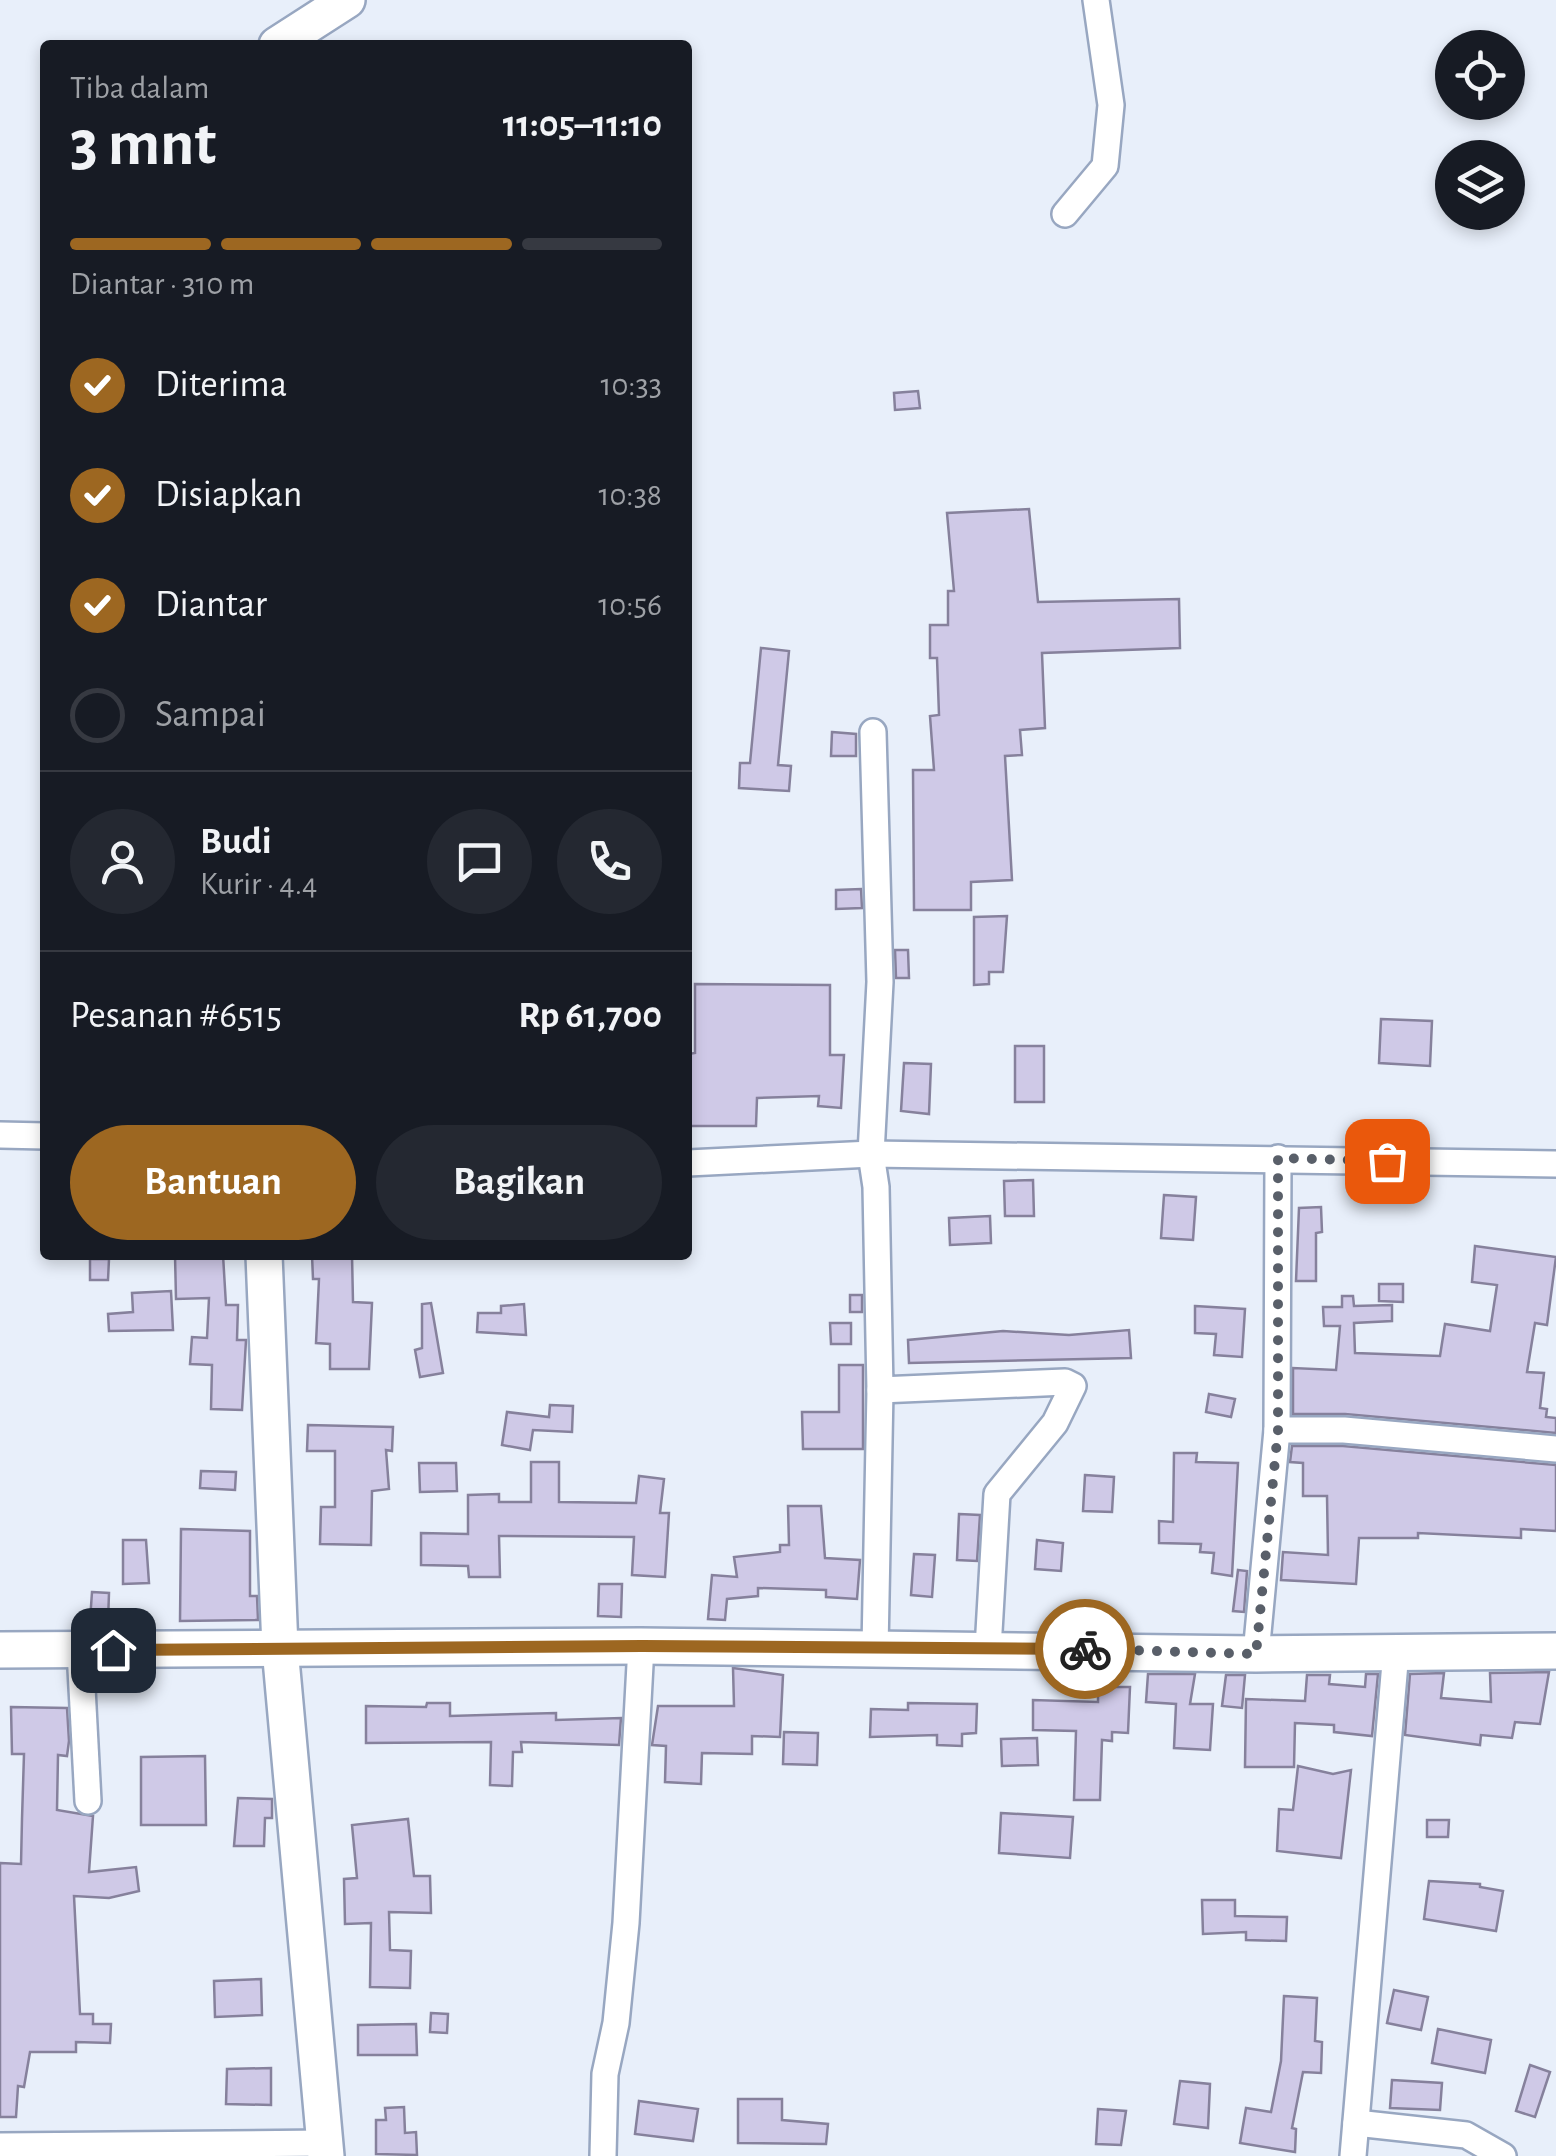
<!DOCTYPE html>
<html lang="id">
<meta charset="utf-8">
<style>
body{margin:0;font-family:"Alegreya Sans",sans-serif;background:#242831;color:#f1f3f6;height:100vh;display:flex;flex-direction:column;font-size:38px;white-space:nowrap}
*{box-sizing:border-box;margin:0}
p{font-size:32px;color:#9ea1a6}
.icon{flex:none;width:55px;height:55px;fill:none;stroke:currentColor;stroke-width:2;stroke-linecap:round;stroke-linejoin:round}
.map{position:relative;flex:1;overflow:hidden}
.sheet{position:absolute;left:40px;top:40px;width:652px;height:1220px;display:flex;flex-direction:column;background:#171b24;border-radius:10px;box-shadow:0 5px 15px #0003}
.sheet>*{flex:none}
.fabs{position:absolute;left:1435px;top:30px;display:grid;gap:20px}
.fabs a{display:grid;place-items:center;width:90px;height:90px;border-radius:50%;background:#171b24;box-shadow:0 5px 15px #0003;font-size:50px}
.pin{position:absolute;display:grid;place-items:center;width:85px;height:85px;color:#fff;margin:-42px;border-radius:20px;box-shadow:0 5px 15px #0006}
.courier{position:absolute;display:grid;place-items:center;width:100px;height:100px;margin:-50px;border:8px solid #9d6721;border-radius:50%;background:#fff;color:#222;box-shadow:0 2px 12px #0007}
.headline em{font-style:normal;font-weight:700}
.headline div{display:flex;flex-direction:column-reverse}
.headline{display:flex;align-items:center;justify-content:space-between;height:170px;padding:0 30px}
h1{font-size:65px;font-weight:700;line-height:75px}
.bar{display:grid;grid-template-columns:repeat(4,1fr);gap:15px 10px;align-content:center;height:120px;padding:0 30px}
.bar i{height:12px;border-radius:8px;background:#363941}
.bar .selected{background:#9d6721}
.bar p{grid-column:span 4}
.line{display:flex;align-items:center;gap:25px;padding:0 30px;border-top:2px solid #363941}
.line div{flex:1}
.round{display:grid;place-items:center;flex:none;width:105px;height:105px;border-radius:52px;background:#242831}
ol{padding:0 30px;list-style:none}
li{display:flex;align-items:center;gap:30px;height:110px}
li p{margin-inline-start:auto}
li .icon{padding:10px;border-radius:50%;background:#9d6721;color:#fff;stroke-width:4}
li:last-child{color:#9ea1a6}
li i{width:55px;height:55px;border:5px solid #363941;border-radius:50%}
.cta{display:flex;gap:20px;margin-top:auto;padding:20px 30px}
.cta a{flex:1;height:115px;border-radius:60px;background:#9d6721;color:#fff;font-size:40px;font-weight:700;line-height:115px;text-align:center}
.cta a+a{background:#242831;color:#f1f3f6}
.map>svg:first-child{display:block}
.building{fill:#cfc9e7;stroke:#86819c;stroke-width:2.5}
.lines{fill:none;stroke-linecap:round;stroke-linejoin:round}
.street-casing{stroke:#98a7c1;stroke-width:30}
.secondary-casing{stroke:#98a7c1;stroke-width:40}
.street{stroke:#fff;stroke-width:25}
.secondary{stroke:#fff;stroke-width:35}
.done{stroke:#595f69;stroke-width:10;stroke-dasharray:0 18}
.route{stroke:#9d6721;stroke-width:12}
</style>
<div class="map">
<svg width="1556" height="2156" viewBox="0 0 1556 2156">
<rect width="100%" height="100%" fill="#e8effa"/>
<g class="building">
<path d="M918,391l2,17 -25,2 -1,-17z"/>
<path d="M1029,509l9,93 141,-3 1,49 -138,5 3,75 -25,2 2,25 -17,1 7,124 -41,2v28h-57l-1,-140h21l-4,-54 9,-1 -2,-57h-7v-33h18v-34h6l-7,-78z"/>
<path d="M761,648l28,3 -11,114 13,1 -2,25 -50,-3 1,-25h10z"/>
<path d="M832,732l24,2v22h-25z"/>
<path d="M861,889l1,19 -26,1v-19z"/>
<path d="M1007,916l-4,56h-14v12l-15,1v-68z"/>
<path d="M895,950h13l1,28h-13z"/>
<path d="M695,984l135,1v70h14l-3,53 -23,-2 1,-10 -62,2 -1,28h-68v-72l7,-1z"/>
<path d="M1381,1019l51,2 -2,45 -51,-3z"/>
<rect x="1015" y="1046" width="29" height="56"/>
<path d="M904,1063l27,1 -2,50 -28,-3z"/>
<path d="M1033,1180l1,36h-29l-1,-35z"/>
<path d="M1164,1195l32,2 -3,43 -32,-2z"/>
<path d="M1321,1207l1,25 -6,1v48h-20l3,-73z"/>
<path d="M990,1216l1,27 -41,2 -1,-27z"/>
<path d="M1475,1246l81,11 -9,68 -12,-2 -8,49 17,1 -4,35 7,1 -1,8 10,1v15l-211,-19h-52v-46l43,2 4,-44h-16l-1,-19h19v-11h11l1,10 38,-1v16l-38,2 1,30 85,3 5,-32 45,7 7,-46 -25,-3z"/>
<path d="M175,1255h48l3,50h12l-1,35h9l-4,70 -31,-1 1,-44 -22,-1 2,-27 15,1 2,-40 -33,1z"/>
<path d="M312,1255h40l1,47 19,1 -3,66h-39v-25l-14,-1 3,-64h-6z"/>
<path d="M90,1259h19l-1,21h-18z"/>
<path d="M1379,1284h24v18l-24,-1z"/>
<path d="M171,1291l2,39 -64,1 -1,-17 25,-2 -1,-19z"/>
<rect x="850" y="1295" width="12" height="17"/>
<path d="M431,1303l12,70 -23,4 -5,-27 7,-2v-44z"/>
<path d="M524,1304l2,31 -49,-3 1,-19h23v-7z"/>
<path d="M1195,1306l50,3 -3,48 -28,-2 2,-21 -21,-1z"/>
<path d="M830,1323h21v21h-20z"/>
<path d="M1129,1330l2,28 -222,5 -1,-23 95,-9 66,4z"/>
<path d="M839,1365h24v84h-60l-1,-37h37z"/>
<path d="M1209,1394l26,5 -4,18 -25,-5z"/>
<path d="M550,1405l23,1 -1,26 -39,-2 -3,20 -28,-5 5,-33 42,5z"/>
<path d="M308,1425l85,2 -1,24 -6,-1 3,39 -17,2 -1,54 -51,-1 1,-37h14v-56h-28z"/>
<path d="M1292,1446h51l213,19v66l-35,-2v9l-103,-5v5h-59l-3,46 -75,-4 2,-28 45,3 -1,-59h-24v-33l-13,-1z"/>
<path d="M1174,1453h23l-1,9 42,1 -6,113 -20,-3 2,-20 -14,-1 1,-8 -42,-1v-22l14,1z"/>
<path d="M531,1462h28v40l77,1 3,-27 25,3 -4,34h9l-4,64 -33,-2 2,-38 -135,-1 1,41h-31l-1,-11 -47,-1v-32l47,1v-39l31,-1v8h32z"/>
<path d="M419,1463h37l1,28 -37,1z"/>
<path d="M201,1471l35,1 -1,18 -35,-2z"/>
<path d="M1085,1475l29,2 -2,35 -29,-1z"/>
<path d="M788,1506h33l4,52 35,2 -3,39 -31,-2v-7l-68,-2v8l-31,3 -2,21 -17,-1 4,-44 25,2 -3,-20 46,-5v-7h9z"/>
<path d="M959,1514l21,1 -3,46 -20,-1z"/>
<path d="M181,1529l69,2v65h7l1,24 -78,1z"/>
<path d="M123,1540h23l3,43 -26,1z"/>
<path d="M1037,1540l26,3 -2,28 -26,-2z"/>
<path d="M914,1554l21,1 -3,42 -21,-2z"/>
<path d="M1238,1570l9,1 -3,41 -11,-1z"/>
<path d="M599,1584h23l-1,33 -23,-1z"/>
<path d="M92,1592l17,1 -1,29 -18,-1z"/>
<path d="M733,1668l50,7 -3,62 -28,-1v18l-50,-1 -1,31 -36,-2 1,-36 -14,-1 6,-39h76z"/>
<path d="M1549,1672l-9,52 -25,-2 -3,16 -31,-3 -1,10 -75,-10 5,-61 34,-1 -3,25 50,4 -1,-29z"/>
<path d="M1148,1674h47l-5,30h23l-3,46 -36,-2 2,-44 -30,-2z"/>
<path d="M1366,1674h12l-6,62 -38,-4v-7l-39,-2 -1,44h-49l1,-68 59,2 2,-26h23l-1,9 36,3z"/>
<path d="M1226,1675h19l-3,33 -20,-2z"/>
<path d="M1098,1687h32l-2,46 -16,-1v9l-10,-1 -2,60h-26l2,-69 -43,-1v-30l65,2z"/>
<path d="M427,1703h23v13l106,-3v7l65,-2 -2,27 -98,-3 1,10h-9l-1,34 -22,-1 1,-43 -125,1v-37l60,1z"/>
<path d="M908,1703l69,1 -1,29 -14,1v12l-25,-1v-10l-67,2 1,-28 37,1z"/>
<path d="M11,1707l56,1 2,33 -2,15 -9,-1 -1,55 36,6 -4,56 47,-5 3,24 -30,7 -35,-2 6,118h13v10h18l-1,19 -34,-1v10h-46l-6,35 -6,-1 -2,31h-16v-254l21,1 1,-45 2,-65h-12z"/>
<path d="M784,1732l34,1 -1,32 -34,-1z"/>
<path d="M1037,1738l1,27 -36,1 -1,-27z"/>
<path d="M205,1756l1,69h-65v-68z"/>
<path d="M1298,1766l35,8 18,-4 -10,88 -64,-7 2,-42 14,1z"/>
<path d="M238,1798l34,1v19h-7l-1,28h-30z"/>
<path d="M1001,1813l72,4 -3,41 -71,-5z"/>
<path d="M408,1819l6,57h16l1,37 -42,-1 1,38 21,1 -1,37 -40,-1 1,-64 -26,1 -1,-45 13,-1 -5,-53z"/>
<path d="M1427,1820h22l-1,17h-21z"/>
<path d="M1429,1881l51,3v3l23,4 -7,40 -72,-12z"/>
<path d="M1202,1900h33v16l52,1 -1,24 -40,-1v-8l-43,2z"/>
<path d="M261,1979l1,36 -47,2 -1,-36z"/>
<path d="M1394,1990l34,7 -7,33 -34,-7z"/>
<path d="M1284,1996l33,2 -2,43 7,1 -1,31 -18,-1 -11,56 4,1 -1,23 -55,-9 6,-35 25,4 10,-51z"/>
<path d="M431,2013l17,1 -1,19 -17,-1z"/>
<path d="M416,2024l1,31h-59v-30z"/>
<path d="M1438,2029l53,11 -6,33 -53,-10z"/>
<path d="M1530,2065l20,7 -15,45 -19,-6z"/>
<path d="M271,2068v37l-45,-1 1,-35z"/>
<path d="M1392,2080l50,3 -2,27 -50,-2z"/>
<path d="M1180,2081l30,3 -2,44 -34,-4z"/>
<path d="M738,2099h44v21l46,4 -2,20 -88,-1z"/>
<path d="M639,2101l59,8 -5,32 -58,-7z"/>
<path d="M404,2107l1,26 11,-1 1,23 -41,-1v-34h10l-1,-12z"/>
<path d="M1098,2109l28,2 -5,34 -25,-1z"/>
</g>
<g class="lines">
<g class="street-casing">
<g id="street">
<path d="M1065,214l40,-48 6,-61 -15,-105"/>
<path d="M873,732l7,250 -9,172 5,33 4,203 185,-8 8,4 -18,37 -58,71 -9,155"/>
<path d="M0,1135l45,1"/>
<path d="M688,1163l183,-9 685,10"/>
<path d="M1277,1430h67l212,19"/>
<path d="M875,1649l5,-259"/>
<path d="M80,1650l8,151"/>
<path d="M1256,1654l21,-224 1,-272"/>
<path d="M1356,2123l110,12 37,21"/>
<path d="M0,2146l325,-3"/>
<path d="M603,2156l2,-82 11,-51 10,-100 15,-277"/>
<path d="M1353,2156l43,-505"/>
</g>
</g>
<g class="secondary-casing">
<g id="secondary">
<path d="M277,45l70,-45"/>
<path d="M264,1255l16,393 46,508"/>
<path d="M0,1650l641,-4 615,8 300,-3"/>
</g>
</g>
<use href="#street" class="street"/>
<use href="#secondary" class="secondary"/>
</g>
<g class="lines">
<path class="done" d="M1085,1649l171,5 22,-224v-272l109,3"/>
<path class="route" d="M113,1650l529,-4 443,3"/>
</g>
</svg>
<div class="fabs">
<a><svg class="icon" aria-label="locate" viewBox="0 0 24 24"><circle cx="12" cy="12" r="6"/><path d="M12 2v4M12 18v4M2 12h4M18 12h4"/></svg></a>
<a><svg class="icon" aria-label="layers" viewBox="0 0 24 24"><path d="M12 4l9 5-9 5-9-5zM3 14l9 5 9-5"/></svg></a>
</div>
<div class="pin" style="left:1387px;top:1161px;background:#ea580c"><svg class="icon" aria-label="bag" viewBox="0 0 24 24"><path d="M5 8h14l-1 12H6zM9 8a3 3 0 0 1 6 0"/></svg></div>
<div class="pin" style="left:113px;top:1650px;background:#1f2937"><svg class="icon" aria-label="home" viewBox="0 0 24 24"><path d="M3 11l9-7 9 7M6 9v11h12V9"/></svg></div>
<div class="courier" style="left:1085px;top:1649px"><svg class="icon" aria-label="bike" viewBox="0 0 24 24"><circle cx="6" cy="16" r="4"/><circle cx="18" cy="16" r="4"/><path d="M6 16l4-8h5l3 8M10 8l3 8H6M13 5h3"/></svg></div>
<section class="sheet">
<div class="headline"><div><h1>3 mnt</h1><p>Tiba dalam</p></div><em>11:05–11:10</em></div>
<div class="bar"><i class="selected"></i><i class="selected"></i><i class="selected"></i><i></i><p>Diantar · 310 m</p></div>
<ol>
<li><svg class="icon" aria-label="check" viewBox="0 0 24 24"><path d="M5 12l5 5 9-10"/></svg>Diterima<p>10:33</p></li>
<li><svg class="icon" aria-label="check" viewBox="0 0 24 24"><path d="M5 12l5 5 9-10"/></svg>Disiapkan<p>10:38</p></li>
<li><svg class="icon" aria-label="check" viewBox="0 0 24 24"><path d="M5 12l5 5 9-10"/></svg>Diantar<p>10:56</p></li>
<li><i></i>Sampai</li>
</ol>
<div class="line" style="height:180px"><a class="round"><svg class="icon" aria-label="person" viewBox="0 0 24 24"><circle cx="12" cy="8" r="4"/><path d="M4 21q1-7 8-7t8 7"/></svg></a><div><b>Budi</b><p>Kurir · 4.4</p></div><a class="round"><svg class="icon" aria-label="chat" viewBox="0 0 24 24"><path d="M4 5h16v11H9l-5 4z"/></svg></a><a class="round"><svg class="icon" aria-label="phone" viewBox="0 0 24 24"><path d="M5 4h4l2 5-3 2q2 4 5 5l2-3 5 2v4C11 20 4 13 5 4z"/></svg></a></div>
<div class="line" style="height:130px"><div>Pesanan #6515</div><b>Rp 61,700</b></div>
<div class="cta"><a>Bantuan</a><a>Bagikan</a></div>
</section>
</div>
